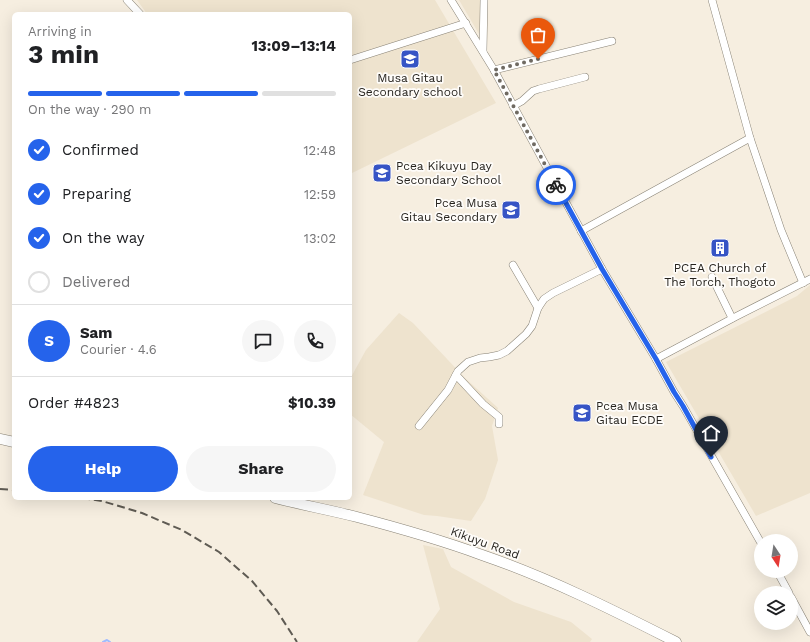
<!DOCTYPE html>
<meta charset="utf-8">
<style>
body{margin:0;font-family:"Work Sans",sans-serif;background:#f6f6f6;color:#202124;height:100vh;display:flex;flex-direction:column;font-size:15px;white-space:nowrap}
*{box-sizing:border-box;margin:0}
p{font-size:13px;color:#757577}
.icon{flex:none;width:22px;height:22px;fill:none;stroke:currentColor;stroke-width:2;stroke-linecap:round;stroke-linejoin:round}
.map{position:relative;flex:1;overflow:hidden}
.side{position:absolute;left:12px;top:12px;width:340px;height:488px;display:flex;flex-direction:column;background:#fff;border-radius:6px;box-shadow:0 4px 16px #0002}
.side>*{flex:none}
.needle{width:26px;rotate:168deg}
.controls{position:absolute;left:754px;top:534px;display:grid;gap:8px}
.controls a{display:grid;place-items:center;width:44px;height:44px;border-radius:50%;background:#fff;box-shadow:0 4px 16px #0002;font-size:20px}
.pin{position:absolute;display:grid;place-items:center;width:34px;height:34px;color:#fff;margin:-41px -17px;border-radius:50% 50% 50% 0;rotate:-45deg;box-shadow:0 0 4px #0007}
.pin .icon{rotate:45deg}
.courier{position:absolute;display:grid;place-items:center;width:40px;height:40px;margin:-20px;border:3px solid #2563eb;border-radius:50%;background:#fff;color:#222;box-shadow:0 1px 5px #0007}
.summary em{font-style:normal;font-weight:700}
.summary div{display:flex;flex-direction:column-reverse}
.summary{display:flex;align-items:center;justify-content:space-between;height:68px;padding:0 16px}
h1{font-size:26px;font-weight:700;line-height:30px}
.bar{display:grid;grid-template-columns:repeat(4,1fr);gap:6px 4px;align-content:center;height:48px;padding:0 16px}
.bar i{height:5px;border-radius:3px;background:#e0e0e0}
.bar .active{background:#2563eb}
.bar p{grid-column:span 4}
.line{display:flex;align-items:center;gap:10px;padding:0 16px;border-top:1px solid #e0e0e0}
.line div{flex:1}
.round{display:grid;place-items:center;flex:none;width:42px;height:42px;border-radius:21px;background:#f6f6f6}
ol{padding:0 16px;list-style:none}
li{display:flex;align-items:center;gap:12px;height:44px}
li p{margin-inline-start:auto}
li .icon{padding:4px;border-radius:50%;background:#2563eb;color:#fff;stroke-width:4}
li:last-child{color:#757577}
li i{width:22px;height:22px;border:2px solid #e0e0e0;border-radius:50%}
.cta{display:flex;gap:8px;margin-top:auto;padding:8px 16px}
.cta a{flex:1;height:46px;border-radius:24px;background:#2563eb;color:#fff;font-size:16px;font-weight:700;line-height:46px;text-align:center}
.cta a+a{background:#f6f6f6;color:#202124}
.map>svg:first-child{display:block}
.built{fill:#eee3ce}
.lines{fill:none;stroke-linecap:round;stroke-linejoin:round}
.stream{stroke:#a0bbff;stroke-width:2}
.street-casing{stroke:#898376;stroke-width:8}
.secondary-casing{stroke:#898376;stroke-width:11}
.street{stroke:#fff;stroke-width:7}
.secondary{stroke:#fff;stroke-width:10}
.rail{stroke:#5f5b53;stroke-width:2;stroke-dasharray:8 4;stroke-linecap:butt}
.done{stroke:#6f6a62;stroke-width:4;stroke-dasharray:0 7.2}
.route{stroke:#2563eb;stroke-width:5}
.labels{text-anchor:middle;stroke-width:3.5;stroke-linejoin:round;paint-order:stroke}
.poi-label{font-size:12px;fill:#26231e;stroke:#fefcf9}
.street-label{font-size:12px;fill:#26231e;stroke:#fefcf9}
</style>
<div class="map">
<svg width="810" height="642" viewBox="0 0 810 642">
<rect width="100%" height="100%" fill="#f6eee0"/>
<g class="built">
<path d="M137,0h298l61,103 -146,71v-160h-203z"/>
<path d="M459,0h23l-3,34z"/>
<path d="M810,285v208l-54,23 -90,-154 131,-66z"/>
<path d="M399,313l14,10 52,55 33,30 -6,18 6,34 -13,39 -14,22 -34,-5 -13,-1 -61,-20 21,-53 -34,-28v-35l16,-29z"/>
<path d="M423,545l20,4 8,18 63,35 57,20 21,17 -2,3h-173l23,-33z"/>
</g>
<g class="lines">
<path class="stream" d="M103,642l4,-2 3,2"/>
<g class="street-casing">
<g id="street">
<path d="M127,0l13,14"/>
<path d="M451,0l43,70 108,199 54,90 18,33 9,14 78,137"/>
<path d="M712,0l38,138 31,92 22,53"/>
<path d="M483,51l1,-51"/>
<path d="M350,60l116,-37"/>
<path d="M494,70l118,-29"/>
<path d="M513,106l9,-5 11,-10 6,-2 46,-12"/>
<path d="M581,231l169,-93"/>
<path d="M513,265l25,43"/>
<path d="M712,277l20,41"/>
<path d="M656,359l81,-43 73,-37"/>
<path d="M456,375l27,29 16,13v7"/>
<path d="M419,426l29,-36 10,-19 10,-9 12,-4 9,-1 10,-2 8,-4 19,-17 6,-8 6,-18 6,-9 9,-6 49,-24"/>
<path d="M777,571l12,22"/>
<path d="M791,597l19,35"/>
</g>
</g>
<g class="secondary-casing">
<g id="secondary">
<path d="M0,439l14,3"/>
<path d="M275,498c27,7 55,12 82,19 42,11 84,23 125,38 67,23 131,55 194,87"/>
</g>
</g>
<use href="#street" class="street"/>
<use href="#secondary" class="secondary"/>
<g class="rail">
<path d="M0,489l14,1"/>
<path d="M82,498l20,3 40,12 40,17 37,22 33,29 25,30 20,31"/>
</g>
</g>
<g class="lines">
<path class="done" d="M538,59l-44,11 62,115"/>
<path class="route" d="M556,185l46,84 54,90 18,33 9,14 28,51"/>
</g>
<defs>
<g id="school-square" transform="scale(1)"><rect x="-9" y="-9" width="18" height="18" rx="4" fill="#3654c5" stroke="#fefcf9"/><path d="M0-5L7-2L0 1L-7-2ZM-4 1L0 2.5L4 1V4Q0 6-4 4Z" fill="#fff"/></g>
<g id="building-square" transform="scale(1)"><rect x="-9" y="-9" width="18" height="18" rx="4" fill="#3654c5" stroke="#fefcf9"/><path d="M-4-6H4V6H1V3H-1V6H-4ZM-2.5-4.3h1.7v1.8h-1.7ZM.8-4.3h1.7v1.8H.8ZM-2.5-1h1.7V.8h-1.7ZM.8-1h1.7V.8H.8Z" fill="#fff"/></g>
</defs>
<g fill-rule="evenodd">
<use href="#school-square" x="410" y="59"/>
<use href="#school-square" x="382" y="173"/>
<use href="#school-square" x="511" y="210"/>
<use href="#building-square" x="720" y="248"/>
<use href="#school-square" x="582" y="413"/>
</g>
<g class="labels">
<g class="poi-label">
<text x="410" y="82">Musa Gitau<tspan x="410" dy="14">Secondary school</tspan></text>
<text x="396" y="170" text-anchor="start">Pcea Kikuyu Day<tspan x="396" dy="14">Secondary School</tspan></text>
<text x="497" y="207" text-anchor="end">Pcea Musa<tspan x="497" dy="14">Gitau Secondary</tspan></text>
<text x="720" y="272">PCEA Church of<tspan x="720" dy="14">The Torch, Thogoto</tspan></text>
<text x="596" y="410" text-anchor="start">Pcea Musa<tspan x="596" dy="14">Gitau ECDE</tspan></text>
</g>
<g class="street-label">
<text transform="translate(485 543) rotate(20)" y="4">Kikuyu Road</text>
</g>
</g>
</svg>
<div class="controls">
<a><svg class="needle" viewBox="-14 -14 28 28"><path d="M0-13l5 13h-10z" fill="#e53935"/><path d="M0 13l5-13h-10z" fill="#757577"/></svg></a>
<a><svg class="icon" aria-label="layers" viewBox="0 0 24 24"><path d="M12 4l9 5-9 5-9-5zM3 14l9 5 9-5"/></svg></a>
</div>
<div class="pin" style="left:538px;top:59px;background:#ea580c"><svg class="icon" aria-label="bag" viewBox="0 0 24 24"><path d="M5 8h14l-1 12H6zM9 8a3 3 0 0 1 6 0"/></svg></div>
<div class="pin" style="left:711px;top:457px;background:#1f2937"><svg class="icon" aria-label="home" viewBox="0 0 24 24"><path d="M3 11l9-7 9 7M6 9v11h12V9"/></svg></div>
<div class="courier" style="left:556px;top:185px"><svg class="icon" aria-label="bike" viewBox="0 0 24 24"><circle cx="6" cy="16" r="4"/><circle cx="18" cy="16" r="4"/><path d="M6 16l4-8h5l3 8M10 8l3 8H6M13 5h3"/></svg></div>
<section class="side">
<div class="summary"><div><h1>3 min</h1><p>Arriving in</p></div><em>13:09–13:14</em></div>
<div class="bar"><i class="active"></i><i class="active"></i><i class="active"></i><i></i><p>On the way · 290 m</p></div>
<ol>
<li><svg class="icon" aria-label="check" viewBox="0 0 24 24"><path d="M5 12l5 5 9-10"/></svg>Confirmed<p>12:48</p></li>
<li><svg class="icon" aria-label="check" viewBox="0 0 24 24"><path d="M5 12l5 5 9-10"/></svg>Preparing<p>12:59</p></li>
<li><svg class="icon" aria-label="check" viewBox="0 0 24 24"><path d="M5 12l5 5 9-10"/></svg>On the way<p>13:02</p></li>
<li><i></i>Delivered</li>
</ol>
<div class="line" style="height:72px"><b class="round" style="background:#2563eb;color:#fff">S</b><div><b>Sam</b><p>Courier · 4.6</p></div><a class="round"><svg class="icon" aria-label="chat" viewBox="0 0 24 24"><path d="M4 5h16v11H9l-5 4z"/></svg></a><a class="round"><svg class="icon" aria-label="phone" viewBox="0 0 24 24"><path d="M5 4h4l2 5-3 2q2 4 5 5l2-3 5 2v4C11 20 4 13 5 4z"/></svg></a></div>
<div class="line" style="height:52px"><div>Order #4823</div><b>$10.39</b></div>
<div class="cta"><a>Help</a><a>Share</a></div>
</section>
</div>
